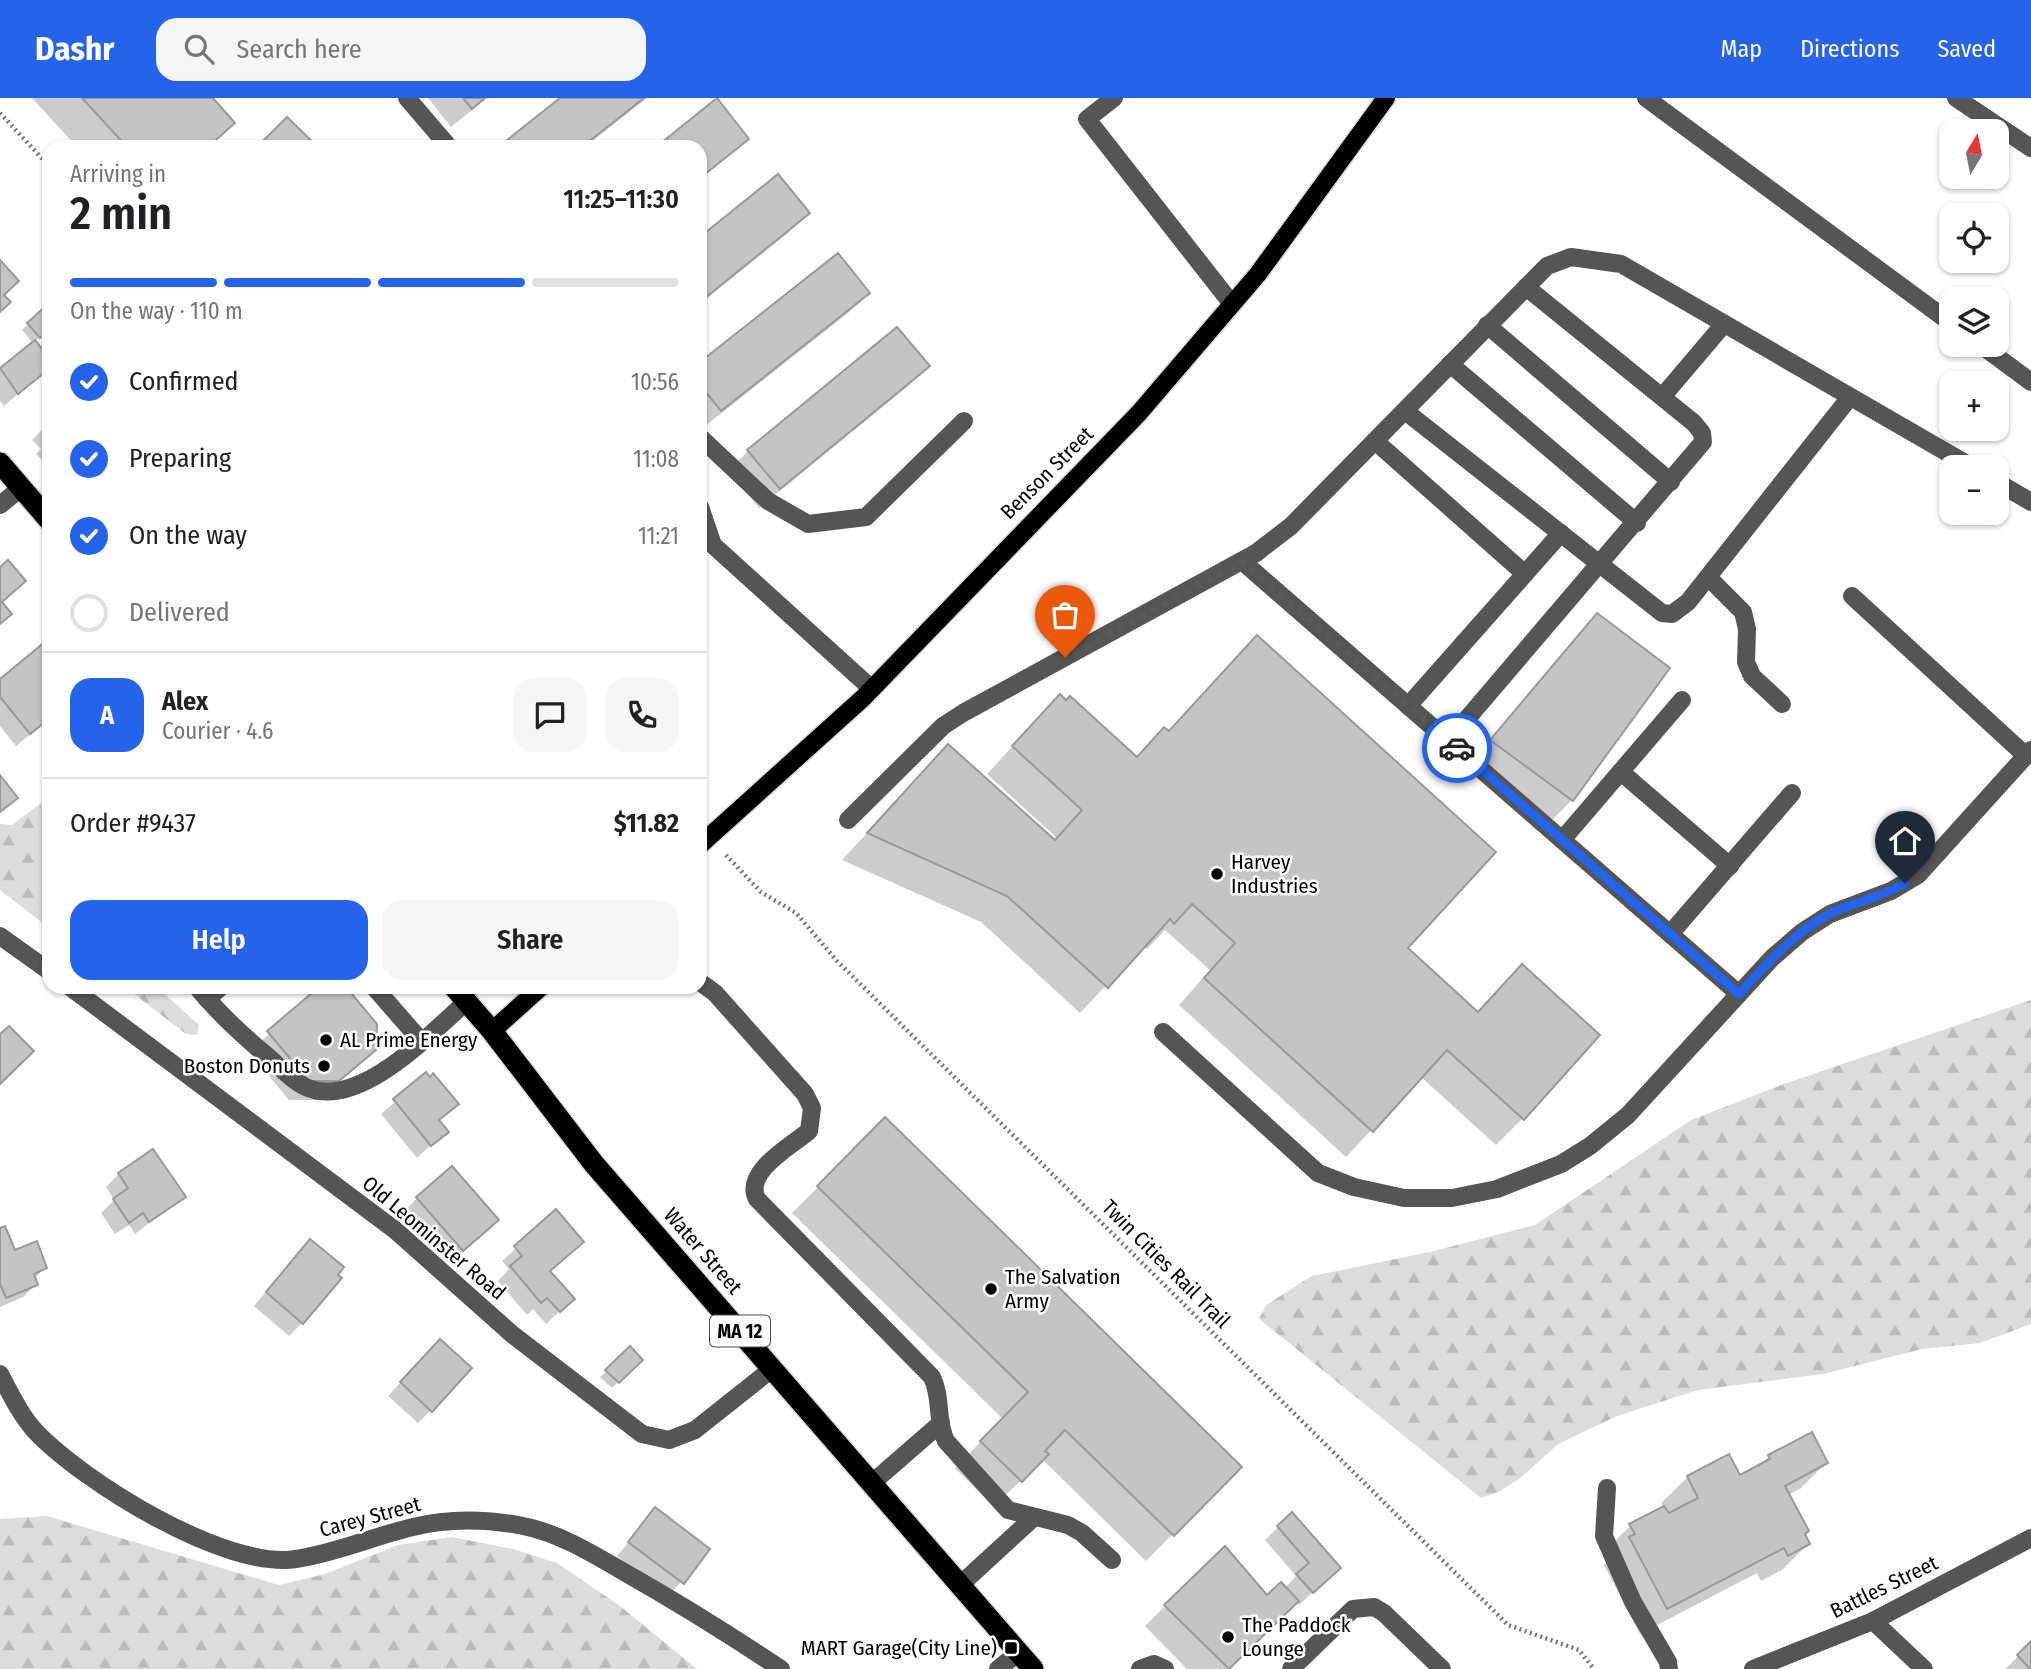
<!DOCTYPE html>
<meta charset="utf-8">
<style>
body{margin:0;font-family:"Fira Sans Condensed",sans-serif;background:#f6f6f6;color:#202124;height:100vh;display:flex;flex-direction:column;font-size:26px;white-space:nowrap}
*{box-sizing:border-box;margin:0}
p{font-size:23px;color:#757577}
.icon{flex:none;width:38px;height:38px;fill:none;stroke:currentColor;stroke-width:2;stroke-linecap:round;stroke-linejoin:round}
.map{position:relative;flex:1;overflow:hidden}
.drawer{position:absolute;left:42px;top:42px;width:665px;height:854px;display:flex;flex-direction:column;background:#fff;border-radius:21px;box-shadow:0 2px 5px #0004}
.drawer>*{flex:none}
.needle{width:46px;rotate:10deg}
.buttons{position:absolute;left:1939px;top:21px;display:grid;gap:14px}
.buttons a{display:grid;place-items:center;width:70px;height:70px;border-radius:14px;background:#fff;box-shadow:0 2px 5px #0004;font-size:35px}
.pin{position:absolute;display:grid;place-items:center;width:60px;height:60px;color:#fff;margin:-72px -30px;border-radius:50% 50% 50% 0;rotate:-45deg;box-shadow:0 0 7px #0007}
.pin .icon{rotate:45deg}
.courier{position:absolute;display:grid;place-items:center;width:70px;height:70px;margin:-35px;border:5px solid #2563eb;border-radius:50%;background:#fff;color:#222;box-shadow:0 2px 9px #0007}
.headline em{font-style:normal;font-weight:600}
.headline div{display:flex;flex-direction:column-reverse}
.headline{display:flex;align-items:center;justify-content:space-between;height:119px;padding:0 28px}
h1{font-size:46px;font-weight:600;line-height:52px}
.bar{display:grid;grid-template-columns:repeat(4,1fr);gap:10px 7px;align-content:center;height:84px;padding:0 28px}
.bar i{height:9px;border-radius:5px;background:#e0e0e0}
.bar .active{background:#2563eb}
.bar p{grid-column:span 4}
.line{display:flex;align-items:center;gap:18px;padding:0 28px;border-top:2px solid #e0e0e0}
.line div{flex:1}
.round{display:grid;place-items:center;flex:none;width:74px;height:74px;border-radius:21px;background:#f6f6f6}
ol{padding:0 28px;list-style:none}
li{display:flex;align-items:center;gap:21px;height:77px}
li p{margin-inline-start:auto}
li .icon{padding:7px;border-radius:50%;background:#2563eb;color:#fff;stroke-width:4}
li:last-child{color:#757577}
li i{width:38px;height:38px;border:4px solid #e0e0e0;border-radius:50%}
.cta{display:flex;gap:14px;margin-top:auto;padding:14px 28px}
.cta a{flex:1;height:80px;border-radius:21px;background:#2563eb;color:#fff;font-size:28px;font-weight:600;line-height:80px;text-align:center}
.cta a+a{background:#f6f6f6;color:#202124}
header{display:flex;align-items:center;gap:42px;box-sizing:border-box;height:98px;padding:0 35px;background:#2563eb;color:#fff}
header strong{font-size:33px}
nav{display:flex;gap:38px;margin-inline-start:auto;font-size:24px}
.search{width:490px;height:63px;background:#f6f6f6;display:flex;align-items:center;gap:18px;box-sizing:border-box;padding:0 24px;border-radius:21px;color:#757577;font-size:26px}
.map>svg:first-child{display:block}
.forest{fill:url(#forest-firs)}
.shadow{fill:#0003}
.building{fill:#c4c4c4;stroke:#999;stroke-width:2}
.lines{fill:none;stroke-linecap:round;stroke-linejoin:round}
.major-casing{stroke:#dbdbdb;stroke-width:21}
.highway-casing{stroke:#dbdbdb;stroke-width:24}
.path{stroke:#777;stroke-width:4.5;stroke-dasharray:2 3.5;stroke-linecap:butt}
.minor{stroke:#555;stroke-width:18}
.major{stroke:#000;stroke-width:18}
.highway{stroke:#000;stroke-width:21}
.done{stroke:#595959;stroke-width:7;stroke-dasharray:0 12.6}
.route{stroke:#2563eb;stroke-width:9}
.poi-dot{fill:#000;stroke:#fff;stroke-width:2.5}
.labels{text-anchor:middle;stroke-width:5;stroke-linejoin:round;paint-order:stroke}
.shield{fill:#fff;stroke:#4c4c4c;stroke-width:2}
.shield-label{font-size:19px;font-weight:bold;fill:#000}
.street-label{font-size:21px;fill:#000;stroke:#fff}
.poi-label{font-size:21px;fill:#000;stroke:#fff;text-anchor:start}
</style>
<header>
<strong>Dashr</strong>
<div class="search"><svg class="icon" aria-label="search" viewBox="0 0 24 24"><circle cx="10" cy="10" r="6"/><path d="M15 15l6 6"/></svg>Search here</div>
<nav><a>Map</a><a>Directions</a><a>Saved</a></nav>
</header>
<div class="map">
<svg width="2031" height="1571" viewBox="0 0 2031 1571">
<defs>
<pattern id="forest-firs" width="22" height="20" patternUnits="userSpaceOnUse" patternTransform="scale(1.75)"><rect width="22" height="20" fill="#dcdcdc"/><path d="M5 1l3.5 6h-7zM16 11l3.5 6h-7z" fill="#bbb"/></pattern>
</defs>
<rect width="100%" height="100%" fill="#fff"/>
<g class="forest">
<path d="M49,699v131l-49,-38v-66l12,1z"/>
<path d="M125,889h32l42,38 -2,10 -11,-1z"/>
<path d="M2031,902v324l-51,19 -58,6 -99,25 -125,16 -81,26 -59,28 -35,32 -24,16 -18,6 -222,-179 7,-14 46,-29 118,-24 105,-27 156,-105 90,-35z"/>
<path d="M47,1418l232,69 46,-11 73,-29 54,-8 61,12 44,14 63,43 77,63h-697v-150z"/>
</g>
<g class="shadow">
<path d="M32,0h178l23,25 -25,24h-131z"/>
<path d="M428,0h59l-36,29z"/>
<path d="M563,0h84l-62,49h-83z"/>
<path d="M747,41l-47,41v-33h-41z"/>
<path d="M808,115l-20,20 -88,71v-65z"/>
<path d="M868,195l-20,20 -148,117v-66z"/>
<path d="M49,208v23l-15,13 15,18v7l-45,39 -4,-5v-31l34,-26 -12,-14z"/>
<path d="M927,268l-19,20 -149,122 -31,-37 20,-20z"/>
<path d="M49,325v44l-13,-13 5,-5 -9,-9z"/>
<path d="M1597,517l-25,185 -20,20 -80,-60z"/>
<path d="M1257,539l149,311 71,65 45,-47 1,152 -27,27 -75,-68 -75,80 -167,-152 31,-35 -45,-40 -18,19 -3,-4 -64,68 -99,-91 -139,-62 106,-114 106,96 3,-4 -70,-64 47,-51 102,35 32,-26z"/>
<path d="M49,550v71l-33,27 -16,-20v-45z"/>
<path d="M322,889h22l30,62 -57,51h-28l-40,-48z"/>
<path d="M426,977l30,29 -18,17 8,10 -29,27 -36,-44z"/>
<path d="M885,1022l354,347 -93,94 -104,-102 -48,48 -39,-39 48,-49 -211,-206z"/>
<path d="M119,1076l65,22 -49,38 -6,-9 -14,9 -14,-21 13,-13 -8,-13z"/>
<path d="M417,1100l66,35 -34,30 -45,-51z"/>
<path d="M556,1114l-7,60 24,27 -27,25 -13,-15 -6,6 -29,-34 11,-12 -7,-8z"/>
<path d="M0,1132l14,22 31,15 -11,12 2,5 -13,13 -23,10z"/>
<path d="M297,1157l5,68 -13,13 -35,-30z"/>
<path d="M630,1250l11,11 -29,29 -12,-11z"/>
<path d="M427,1256l4,56 -13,13 -30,-27z"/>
<path d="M1769,1358l57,7 -26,26 -12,6 20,49 -26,26 -21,11 -4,-8 -117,61 -36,-69 4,-5 -4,-8 26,-26 34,-18 -3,-5 27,-26h51l18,-9z"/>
<path d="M656,1412l52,40 -39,46 -52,-40z"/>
<path d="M1278,1429l47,54 -26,24 -3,-3 -69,67h-40l-42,-43 20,-20 102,-8 18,-10 11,-12 -31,-36z"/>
<path d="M2031,1546v25h-26z"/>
</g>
<g class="building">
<path d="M82,0h131l22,25 -27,24h-81z"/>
<path d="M463,0h22l-13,11z"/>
<path d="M560,0h84l-62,49h-78l-2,-3z"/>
<path d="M717,0l32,41 -49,39v-31h-44z"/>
<path d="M287,19l31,30h-61z"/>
<path d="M778,76l32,39 -110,89v-65z"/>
<path d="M838,155l32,40 -149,118 -21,-26v-23z"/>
<path d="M0,162l19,21 -15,14 7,7 -11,10z"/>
<path d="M49,205v28l-9,7 -13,-15z"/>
<path d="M897,229l33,39 -150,123 -33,-39z"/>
<path d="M35,242l14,17v12l-31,25 -18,-26z"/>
<path d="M8,462l18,21 -24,21 10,12 -12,10v-57z"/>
<path d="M1597,515l73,55 -97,133 -83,-61z"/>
<path d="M1257,537l239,217 -88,96 70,64 44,-48 78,71 -76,85 -77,-70 -74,82 -169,-154 31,-35 -43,-39 -18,20 -4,-5 -62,69 -101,-92 -140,-63 81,-89 107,96 27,-30 -70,-64 48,-52 6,6 4,-4 67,61 27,-30 5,4z"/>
<path d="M46,543l3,4v74l-19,15 -30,-37v-18z"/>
<path d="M0,677l18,23 -18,14z"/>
<path d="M319,889h27l31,37 -1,26 -37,31h-30l-42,-50z"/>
<path d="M9,928l25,25 -34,33v-50z"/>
<path d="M426,974l4,5 3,-4 26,31 -20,16 10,12 -18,14 -38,-47z"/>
<path d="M885,1019l357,350 -68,69 -109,-106 -20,21 4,3 -27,28 -42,-41 48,-49 -211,-206z"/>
<path d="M153,1051l33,48 -37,25 -6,-9 -14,10 -16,-24 15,-11 -10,-15z"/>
<path d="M452,1068l47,54 -36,31 -47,-54z"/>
<path d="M556,1111l28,33 -34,29 25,28 -15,13 -13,-14 -6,5 -31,-37 12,-10 -8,-10z"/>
<path d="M5,1128l10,24 22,-9 10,27 -13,6 4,11 -32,13 -6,-14v-56z"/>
<path d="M310,1141l34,28 -6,8 4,3 -39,46 -37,-32z"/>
<path d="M440,1241l32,29 -40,44 -32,-30z"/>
<path d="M630,1248l13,14 -24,23 -14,-13z"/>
<path d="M1812,1334l16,31 -43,23 24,45 -4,3 5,10 -22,12 -4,-8 -117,61 -38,-72 6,-3 -6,-10 35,-18 5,7 29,-15 -11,-22 42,-22 11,21 30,-16 -2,-4z"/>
<path d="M655,1409l55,42 -26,35 -56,-42z"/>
<path d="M1292,1414l49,56 -28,25 -17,-19 13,-11 -32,-37z"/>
<path d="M1225,1448l42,49 14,-13 18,19 -70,68 -65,-64z"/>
<path d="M2031,1543v28h-1l-13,-14z"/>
</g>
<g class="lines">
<g class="major-casing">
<g id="major">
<path d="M700,747l163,-147 276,-285 119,-139 128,-176"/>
<path d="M492,933l49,-44"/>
</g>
</g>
<g class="highway-casing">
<g id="highway">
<path d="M0,365l49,57"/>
<path d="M454,889l38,44 102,133 439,505"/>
</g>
</g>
<g class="path">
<path d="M0,15l49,53"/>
<path d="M726,757l35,37 35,21 41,48 671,664 71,25 15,19"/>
</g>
<g class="minor">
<path d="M407,0l42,49"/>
<path d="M1114,0l-27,21 145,185"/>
<path d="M1646,0l305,225"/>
<path d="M1956,0l75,50"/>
<path d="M1487,227l184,157"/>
<path d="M1981,247l50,37"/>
<path d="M1450,266l187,159"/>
<path d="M1662,299l62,-73"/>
<path d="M1405,313l257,202 10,1 16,-12 162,-205"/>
<path d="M700,339l68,64 40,23 58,-7 98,-96"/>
<path d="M1375,343l150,133"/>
<path d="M1997,384l34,20"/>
<path d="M0,407l21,-17"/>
<path d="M700,409l13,38 159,144"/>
<path d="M1243,464l496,432"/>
<path d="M1708,479l35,35 4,17 -1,33 6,14 30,28"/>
<path d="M1852,498l174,160"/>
<path d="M1408,608l153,-173"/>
<path d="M1448,643l255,-299 -1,-9 -8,-10 -168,-136"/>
<path d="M1621,674l109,94"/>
<path d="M848,722l95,-94 20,-13 293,-160 35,-27 256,-260 24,-9 50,7 351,203"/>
<path d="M1562,742l120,-140"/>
<path d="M1670,836l122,-141"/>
<path d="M0,838l49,35"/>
<path d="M700,884l15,11 90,101 7,14 -3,23c-18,15 -66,41 -52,68l175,178c10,21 4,44 14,64l62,69 60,15 14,8 30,27"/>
<path d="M70,889l325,243 118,105 129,99 27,6 26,-10 78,-62"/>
<path d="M197,889c21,26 44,47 69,68 13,11 27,27 42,33 52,21 123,-55 158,-86"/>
<path d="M374,889l48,55"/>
<path d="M207,901l14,-12"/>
<path d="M1163,934l155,141 36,14 50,11h48l45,-9 64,-25 29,-18 38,-31 144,-157 30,-26 28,-18 61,-23 27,-16 113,-125"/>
<path d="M0,1276c10,19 21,42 36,58 48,50 189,138 260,127 41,-6 78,-23 117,-32 36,-9 74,-8 110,-1 36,7 70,28 101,46 53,30 106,63 157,97"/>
<path d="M872,1385l69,-60"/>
<path d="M1607,1390l-3,48 29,66 35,60 1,7"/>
<path d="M959,1488l74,-68"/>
<path d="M1873,1523l51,48"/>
<path d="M998,1571l20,-16"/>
<path d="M1140,1571l14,-5 11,5"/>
<path d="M1291,1571l62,-60 21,-2 10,6 58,56"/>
<path d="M1753,1571l120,-48 158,-83"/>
</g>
<use href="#major" class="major"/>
<use href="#highway" class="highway"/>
</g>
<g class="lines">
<path class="done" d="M1065,559l178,-95 214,186"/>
<path class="route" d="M1457,650l282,246c27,-29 54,-61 90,-80 24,-12 52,-16 76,-31"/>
</g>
<g class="poi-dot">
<circle cx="1217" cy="776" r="7"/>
<circle cx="326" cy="942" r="7"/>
<circle cx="324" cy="968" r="7"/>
<circle cx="991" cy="1191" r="7"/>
<circle cx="1228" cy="1539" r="7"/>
<rect x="1004" y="1543" width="14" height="14" rx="3.5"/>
</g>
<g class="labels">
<rect class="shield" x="710" y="1217.5" width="60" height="31" rx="5"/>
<g class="shield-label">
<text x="740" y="1240">MA 12</text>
</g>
<g class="street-label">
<text transform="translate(1047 375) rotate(-45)" y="7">Benson Street</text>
<text transform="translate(434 1140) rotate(40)" y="7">Old Leominster Road</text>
<text transform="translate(703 1153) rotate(49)" y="7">Water Street</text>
<text transform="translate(1166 1166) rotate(45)" y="7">Twin Cities Rail Trail</text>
<text transform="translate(370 1419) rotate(-15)" y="7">Carey Street</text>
<text transform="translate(1884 1489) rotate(-26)" y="7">Battles Street</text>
</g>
<g class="poi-label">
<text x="1231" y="771">Harvey<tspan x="1231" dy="24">Industries</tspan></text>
<text x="340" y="949">AL Prime Energy</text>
<text x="310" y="975" text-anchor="end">Boston Donuts</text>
<text x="1005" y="1186">The Salvation<tspan x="1005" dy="24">Army</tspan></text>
<text x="1242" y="1534">The Paddock<tspan x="1242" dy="24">Lounge</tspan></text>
<text x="997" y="1557" text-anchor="end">MART Garage(City Line)</text>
</g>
</g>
</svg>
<div class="buttons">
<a><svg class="needle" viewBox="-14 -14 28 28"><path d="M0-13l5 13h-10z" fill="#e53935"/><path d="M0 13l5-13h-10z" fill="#757577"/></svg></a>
<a><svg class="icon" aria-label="locate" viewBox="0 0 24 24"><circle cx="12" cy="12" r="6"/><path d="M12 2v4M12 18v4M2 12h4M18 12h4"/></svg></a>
<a><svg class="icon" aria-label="layers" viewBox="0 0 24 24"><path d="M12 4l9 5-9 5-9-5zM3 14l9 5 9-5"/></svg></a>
<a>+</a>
<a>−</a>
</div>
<div class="pin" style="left:1065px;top:559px;background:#ea580c"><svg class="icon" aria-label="bag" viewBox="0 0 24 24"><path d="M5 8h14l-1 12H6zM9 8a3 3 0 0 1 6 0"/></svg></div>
<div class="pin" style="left:1905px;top:785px;background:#1f2937"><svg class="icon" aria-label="home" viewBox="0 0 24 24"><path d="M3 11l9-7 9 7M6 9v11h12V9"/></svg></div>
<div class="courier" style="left:1457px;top:650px"><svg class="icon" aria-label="car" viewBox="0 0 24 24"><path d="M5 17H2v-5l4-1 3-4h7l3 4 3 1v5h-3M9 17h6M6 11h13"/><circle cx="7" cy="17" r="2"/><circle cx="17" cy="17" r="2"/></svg></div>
<section class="drawer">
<div class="headline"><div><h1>2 min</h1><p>Arriving in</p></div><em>11:25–11:30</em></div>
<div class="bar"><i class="active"></i><i class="active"></i><i class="active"></i><i></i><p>On the way · 110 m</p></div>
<ol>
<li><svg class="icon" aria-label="check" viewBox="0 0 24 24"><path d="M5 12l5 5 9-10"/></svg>Confirmed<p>10:56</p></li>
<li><svg class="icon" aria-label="check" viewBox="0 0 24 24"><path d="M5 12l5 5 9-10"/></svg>Preparing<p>11:08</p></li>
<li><svg class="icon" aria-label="check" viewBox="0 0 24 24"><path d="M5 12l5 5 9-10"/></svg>On the way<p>11:21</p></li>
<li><i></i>Delivered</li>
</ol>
<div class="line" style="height:126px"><b class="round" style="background:#2563eb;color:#fff">A</b><div><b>Alex</b><p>Courier · 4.6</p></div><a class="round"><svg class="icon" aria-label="chat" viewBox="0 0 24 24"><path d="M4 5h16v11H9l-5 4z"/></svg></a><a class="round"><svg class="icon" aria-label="phone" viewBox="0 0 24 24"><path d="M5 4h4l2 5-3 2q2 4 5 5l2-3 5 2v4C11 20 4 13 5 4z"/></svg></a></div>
<div class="line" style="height:91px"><div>Order #9437</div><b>$11.82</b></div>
<div class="cta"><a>Help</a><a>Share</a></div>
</section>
</div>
